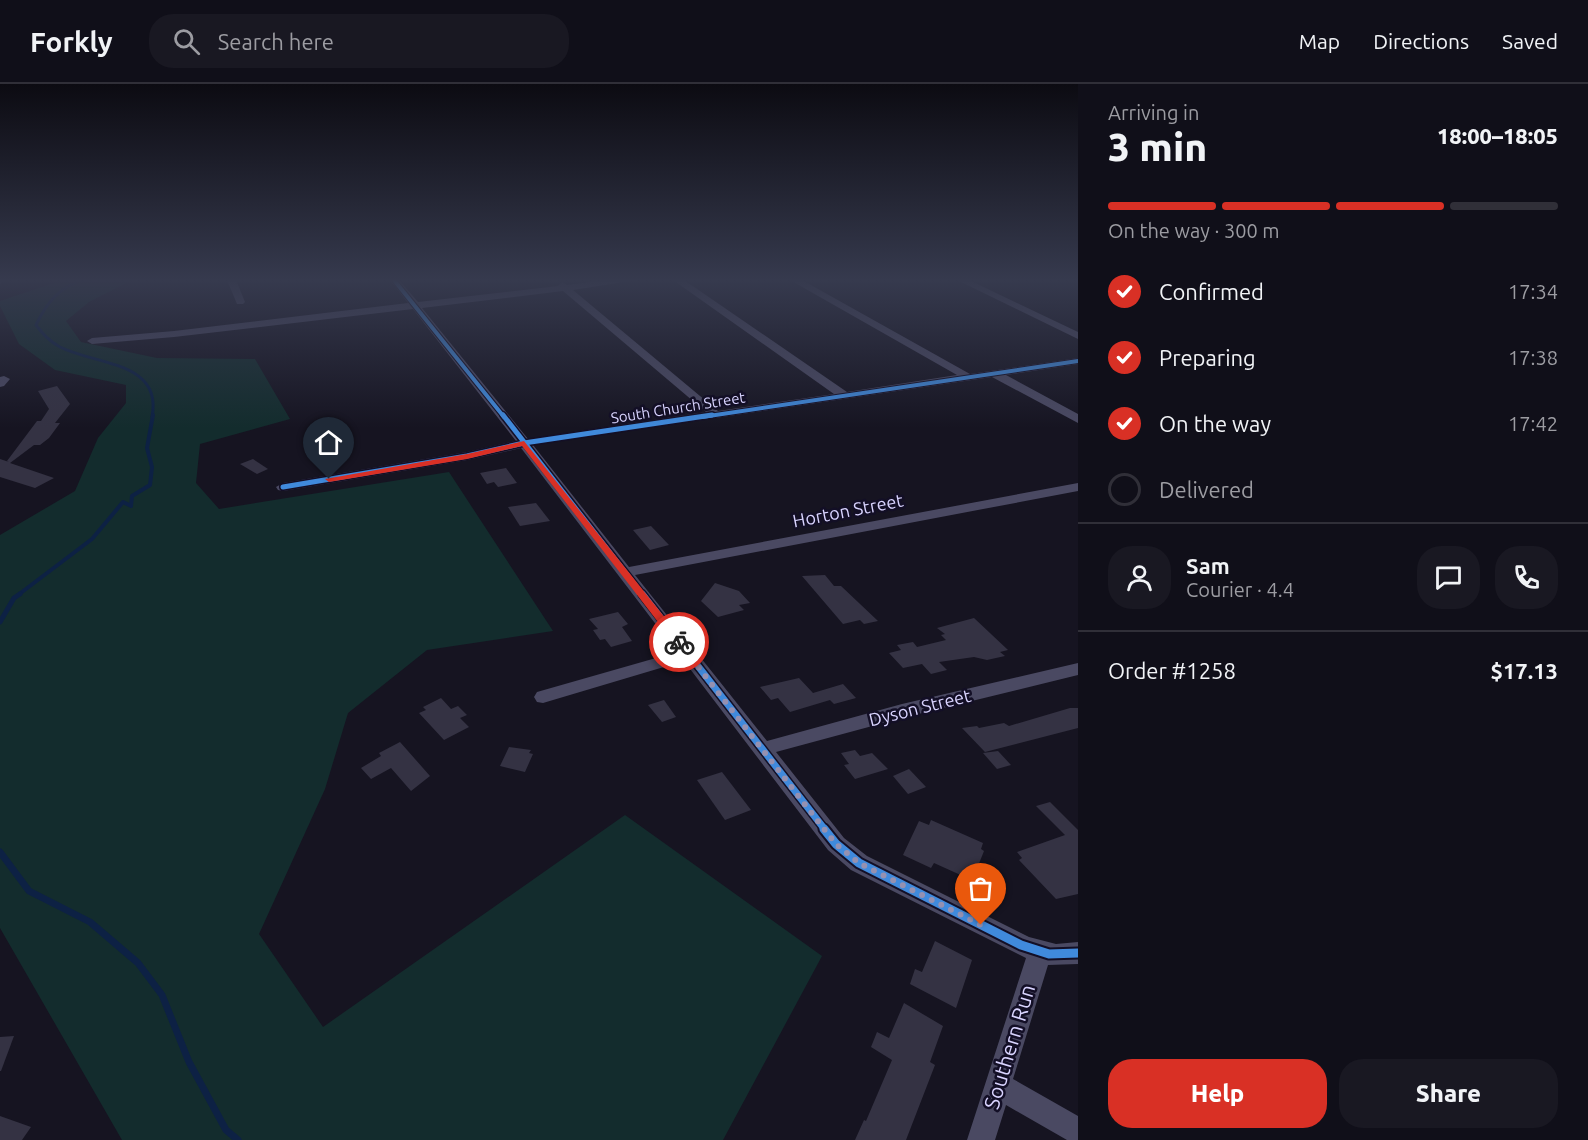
<!DOCTYPE html>
<meta charset="utf-8">
<style>
body{margin:0;font-family:Ubuntu,sans-serif;background:#191822;color:#f1f3f6;height:100vh;display:flex;flex-direction:column;font-size:22px;white-space:nowrap}
*{box-sizing:border-box;margin:0}
p{font-size:20px;color:#9c9ca2}
.icon{flex:none;width:33px;height:33px;fill:none;stroke:currentColor;stroke-width:2;stroke-linecap:round;stroke-linejoin:round}
.map{position:relative;flex:1;overflow:hidden}
.side{display:flex;flex-direction:column;background:#100f19;width:510px}
.side>*{flex:none}
.pin{position:absolute;display:grid;place-items:center;width:51px;height:51px;color:#fff;margin:-62px -26px;border-radius:50% 50% 50% 0;rotate:-45deg;box-shadow:0 0 6px #0007}
.pin .icon{rotate:45deg}
.courier{position:absolute;display:grid;place-items:center;width:60px;height:60px;margin:-30px;border:4px solid #d93025;border-radius:50%;background:#fff;color:#222;box-shadow:0 2px 8px #0007}
.overview em{font-style:normal;font-weight:800}
.overview div{display:flex;flex-direction:column-reverse}
.overview{display:flex;align-items:center;justify-content:space-between;height:102px;padding:0 30px}
h1{font-size:39px;font-weight:800;line-height:45px}
.bar{display:grid;grid-template-columns:repeat(4,1fr);gap:9px 6px;align-content:center;height:72px;padding:0 30px}
.bar i{height:8px;border-radius:4px;background:#302f38}
.bar .selected{background:#d93025}
.bar p{grid-column:span 4}
.line{display:flex;align-items:center;gap:15px;padding:0 30px;border-top:2px solid #302f38}
.line div{flex:1}
.round{display:grid;place-items:center;flex:none;width:63px;height:63px;border-radius:24px;background:#191822}
ol{padding:0 30px;list-style:none}
li{display:flex;align-items:center;gap:18px;height:66px}
li p{margin-inline-start:auto}
li .icon{padding:6px;border-radius:50%;background:#d93025;color:#fff;stroke-width:4}
li:last-child{color:#9c9ca2}
li i{width:33px;height:33px;border:3px solid #302f38;border-radius:50%}
.action{display:flex;gap:12px;margin-top:auto;padding:12px 30px}
.action a{flex:1;height:69px;border-radius:24px;background:#d93025;color:#fff;font-size:24px;font-weight:800;line-height:69px;text-align:center}
.action a+a{background:#191822;color:#f1f3f6}
header{display:flex;align-items:center;gap:36px;box-sizing:border-box;height:84px;padding:0 30px;background:#100f19;border-bottom:2px solid #302f38}
header strong{font-size:28px}
nav{display:flex;gap:33px;margin-inline-start:auto;font-size:21px}
.search{width:420px;height:54px;background:#191822;display:flex;align-items:center;gap:15px;box-sizing:border-box;padding:0 21px;border-radius:24px;color:#9c9ca2;font-size:22px}
main{display:flex;flex:1;min-height:0}
.map>svg:first-child{display:block}
.green{fill:#132c2d}
.lines{fill:none;stroke-linecap:round;stroke-linejoin:round}
.stream-far3{stroke:#0d2144;stroke-width:3}
.stream-far2{stroke:#0d2144;stroke-width:4}
.stream-far1{stroke:#0d2144;stroke-width:5}
.stream{stroke:#0d2144;stroke-width:7}
.building{fill:#343243}
.minor{fill:#4a4962;fill-rule:evenodd}
.cycleway-far3-casing{stroke:#130f26;stroke-width:6}
.cycleway-far2-casing{stroke:#130f26;stroke-width:8}
.cycleway-far1-casing{stroke:#130f26;stroke-width:10}
.cycleway-casing{stroke:#130f26;stroke-width:13}
.cycleway-far3{stroke:#408adc;stroke-width:4}
.cycleway-far2{stroke:#408adc;stroke-width:5}
.cycleway-far1{stroke:#408adc;stroke-width:7}
.cycleway{stroke:#408adc;stroke-width:9}
.route{fill:#d93025}
.done{stroke:#9591b1;stroke-width:6;stroke-dasharray:0 10.8}
.labels{text-anchor:middle;stroke-width:5;stroke-linejoin:round;paint-order:stroke}
.far-street-label{font-size:15px;fill:#d9d4ff;stroke:#130f26}
.street-label{font-size:18px;fill:#d9d4ff;stroke:#130f26}
.near-street-label{font-size:21px;fill:#d9d4ff;stroke:#130f26}
</style>
<header>
<strong>Forkly</strong>
<div class="search"><svg class="icon" aria-label="search" viewBox="0 0 24 24"><circle cx="10" cy="10" r="6"/><path d="M15 15l6 6"/></svg>Search here</div>
<nav><a>Map</a><a>Directions</a><a>Saved</a></nav>
</header>
<main>
<div class="map">
<svg width="1078" height="1056" viewBox="0 0 1078 1056">
<rect width="100%" height="100%" fill="#161421"/>
<path class="green" d="M63,196h69l-43,22 -23,19 15,21 76,16 98,1 35,60 -90,25 -4,39 23,26 230,-37 104,159 -126,19 -79,63 -23,76 -66,145 64,93 302,-212 197,141 -99,184h-601l-122,-212v-393l75,-44 23,-53 28,-35v-18l-71,-15 -36,-26 -19,-38v-5z"/>
<g class="lines">
<path class="stream-far3" d="M82,196c-23,7 -36,24 -46,45 7,9 13,16 24,22 35,18 103,14 92,70"/>
<path class="stream-far2" d="M18,511l74,-56 31,-37 8,4 1,-10 18,-11 2,-18 -5,-19 6,-33"/>
<path class="stream-far1" d="M0,538l14,-24 6,-4"/>
<path class="stream" d="M0,768l29,39 61,31 48,41 24,32 27,67 37,68 12,10"/>
</g>
<g class="building">
<path d="M57,302l13,18 -15,19h5l-11,15 -9,7h-6l-24,18 44,15 -19,10 -35,-11v-18l9,3 -2,-1 30,-40h4l8,-12 -11,-18z"/>
<path d="M253,375l15,10 -11,5 -17,-10z"/>
<path d="M506,384l11,15 -19,4 -4,-5 -7,2 -7,-11z"/>
<path d="M536,419l14,18 -30,5 -12,-19z"/>
<path d="M651,442l18,19 -19,5 -17,-20z"/>
<path d="M825,491l9,11h7l37,35 -14,3 -4,-4 -17,4 -41,-48z"/>
<path d="M715,499l24,8 11,12 -11,2 5,5 -26,7 -17,-16z"/>
<path d="M618,528l10,12 -6,3 10,14 -21,6 -6,-8 -5,1 -7,-10 5,-1 -9,-10z"/>
<path d="M974,534l34,32 -8,2 5,4 -18,4 -13,-3 -35,5 8,8 -16,4 -9,-10 -19,4 -14,-15 12,-3 -4,-5 16,-3 4,5 29,-7 -5,-5 4,-1 -8,-6z"/>
<path d="M799,594l14,15 30,-9 13,14 -22,6 -4,-4 -40,12 -12,-14 -7,2 -11,-13z"/>
<path d="M441,614l10,11 7,-3 9,9 -7,3 9,9 -25,13 -25,-27 7,-3 -3,-3z"/>
<path d="M664,616l12,17 -14,5 -14,-17z"/>
<path d="M1070,624h8v20l-93,24 -23,-24 15,-2 2,2 25,-5 5,3z"/>
<path d="M400,658l30,34 -19,15 -20,-23 -20,11 -10,-11 20,-12 -2,-3z"/>
<path d="M509,663l22,3 -2,3 4,1 -8,18 -25,-6z"/>
<path d="M855,666l5,6 12,-3 16,16 -33,10 -11,-14 5,-1 -8,-11z"/>
<path d="M998,667l13,14 -14,4 -14,-16z"/>
<path d="M909,685l17,18 -18,7 -15,-18z"/>
<path d="M722,688l29,38 -26,10 -28,-40z"/>
<path d="M1050,718l28,28v64l-22,5 -37,-39 3,-2 -5,-6 48,-17 -29,-29z"/>
<path d="M931,736l52,23 -2,6 3,2 -10,25 -8,-3 -1,4 -31,-14 -3,5 -28,-13 16,-34 10,4z"/>
<path d="M935,857l37,19 -16,48 -46,-24 5,-15 7,3z"/>
<path d="M904,919l39,23 -13,36 5,3 -29,75h-51l9,-20 2,1 26,-61 -21,-13 6,-15 12,6z"/>
<path d="M14,952l-13,35h-1v-34z"/>
<path d="M0,1032l31,11 -9,13h-22z"/>
</g>
<g class="lines">
<g class="minor">
<path d="M0,196h5l-5,4z"/>
<path d="M227,196h9l9,22 -2,2h-6z"/>
<path d="M390,196h9l19,22 140,-16 4,-4 5,3 38,-5h31l-63,10 145,121 116,-17 -161,-114h11l163,112 110,-17 -167,-95h12l168,94 108,-16v6l-72,11 72,39v9l-86,-46 -459,68 96,122 449,-84v8l-443,84 132,166 135,-37 176,-41v12l-176,43 -126,34 68,86 23,18 162,81 27,7 22,-2v22l-30,1 -35,114 65,37v24h-11l-61,-35 -11,35h-28l59,-182 -175,-88 -23,-20 -144,-189 -141,42 -6,-1 -3,-5 3,-5 140,-40 -156,-204 -54,12 -184,31 -5,-1 -2,-3 7,-4 184,-31 49,-11 -103,-132 -239,28 -82,7 -5,-3 5,-3 82,-7 234,-28zM563,207l143,121 -178,27 -106,-131z"/>
<path d="M957,196h12l109,52v7z"/>
<path d="M4,292l6,3 -6,7 -4,1v-10z"/>
</g>
<g class="cycleway-far3-casing">
<g id="cycleway-far3">
<path d="M394,196l110,137"/>
<path d="M702,333l376,-56"/>
</g>
</g>
<g class="cycleway-far2-casing">
<g id="cycleway-far2">
<path d="M503,331l140,180"/>
<path d="M283,403l184,-31 57,-13 188,-28"/>
</g>
</g>
<g class="cycleway-far1-casing">
<path id="cycleway-far1" d="M642,510l184,237"/>
</g>
<g class="cycleway-casing">
<path id="cycleway" d="M824,745l12,15 23,19 162,82 28,9 29,-1"/>
</g>
<use href="#cycleway-far3" class="cycleway-far3"/>
<use href="#cycleway-far2" class="cycleway-far2"/>
<use href="#cycleway-far1" class="cycleway-far1"/>
<use href="#cycleway" class="cycleway"/>
</g>
<linearGradient id="sky" x2="0" y2="1"><stop stop-color="#0c0b12"/><stop offset="0.57" stop-color="#363a4e"/><stop offset="1" stop-color="#363a4e" stop-opacity="0"/></linearGradient>
<rect width="1078" height="344" fill="url(#sky)"/>
<path class="route" d="M524,357l158,198v5h-7l-153,-198 -55,13 -138,23 -4,-3 142,-25z"/>
<g class="lines">
<path class="done" d="M679,558l145,187 12,15 23,19 122,62"/>
</g>
<g class="labels">
<g class="far-street-label">
<text transform="translate(678 324) rotate(-9)" y="5">South Church Street</text>
</g>
<g class="street-label">
<text transform="translate(848 427) rotate(-11)" y="6">Horton Street</text>
<text transform="translate(920 624) rotate(-14)" y="6">Dyson Street</text>
</g>
<g class="near-street-label">
<text transform="translate(1010 963) rotate(-73)" y="7">Southern Run</text>
</g>
</g>
</svg>
<div class="pin" style="left:981px;top:841px;background:#ea580c"><svg class="icon" aria-label="bag" viewBox="0 0 24 24"><path d="M5 8h14l-1 12H6zM9 8a3 3 0 0 1 6 0"/></svg></div>
<div class="pin" style="left:329px;top:395px;background:#1f2937"><svg class="icon" aria-label="home" viewBox="0 0 24 24"><path d="M3 11l9-7 9 7M6 9v11h12V9"/></svg></div>
<div class="courier" style="left:679px;top:558px"><svg class="icon" aria-label="bike" viewBox="0 0 24 24"><circle cx="6" cy="16" r="4"/><circle cx="18" cy="16" r="4"/><path d="M6 16l4-8h5l3 8M10 8l3 8H6M13 5h3"/></svg></div>
</div>
<section class="side">
<div class="overview"><div><h1>3 min</h1><p>Arriving in</p></div><em>18:00–18:05</em></div>
<div class="bar"><i class="selected"></i><i class="selected"></i><i class="selected"></i><i></i><p>On the way · 300 m</p></div>
<ol>
<li><svg class="icon" aria-label="check" viewBox="0 0 24 24"><path d="M5 12l5 5 9-10"/></svg>Confirmed<p>17:34</p></li>
<li><svg class="icon" aria-label="check" viewBox="0 0 24 24"><path d="M5 12l5 5 9-10"/></svg>Preparing<p>17:38</p></li>
<li><svg class="icon" aria-label="check" viewBox="0 0 24 24"><path d="M5 12l5 5 9-10"/></svg>On the way<p>17:42</p></li>
<li><i></i>Delivered</li>
</ol>
<div class="line" style="height:108px"><a class="round"><svg class="icon" aria-label="person" viewBox="0 0 24 24"><circle cx="12" cy="8" r="4"/><path d="M4 21q1-7 8-7t8 7"/></svg></a><div><b>Sam</b><p>Courier · 4.4</p></div><a class="round"><svg class="icon" aria-label="chat" viewBox="0 0 24 24"><path d="M4 5h16v11H9l-5 4z"/></svg></a><a class="round"><svg class="icon" aria-label="phone" viewBox="0 0 24 24"><path d="M5 4h4l2 5-3 2q2 4 5 5l2-3 5 2v4C11 20 4 13 5 4z"/></svg></a></div>
<div class="line" style="height:78px"><div>Order #1258</div><b>$17.13</b></div>
<div class="action"><a>Help</a><a>Share</a></div>
</section>
</main>
